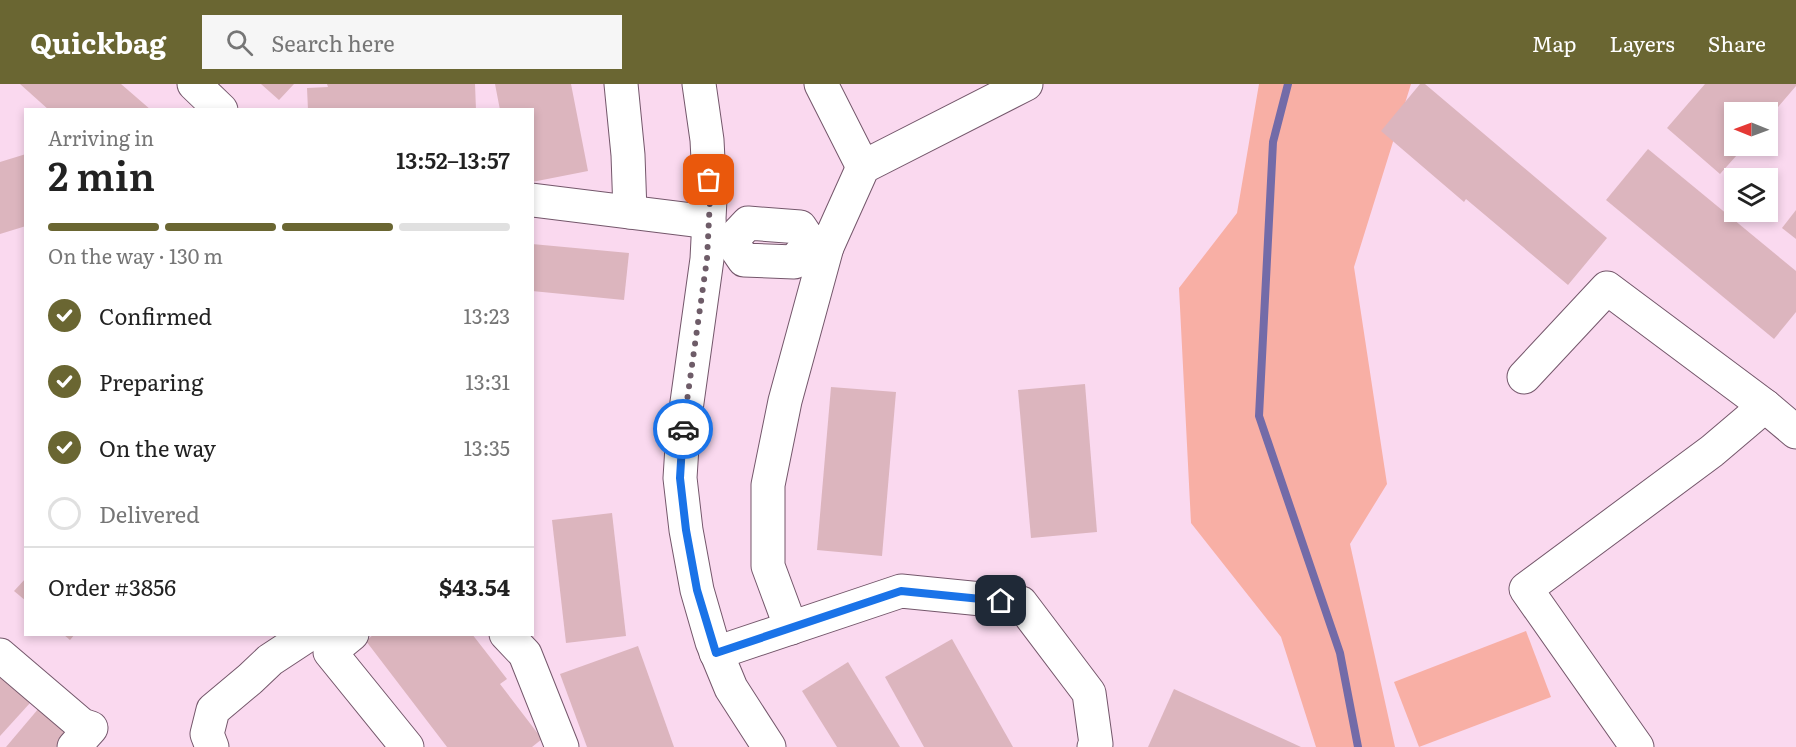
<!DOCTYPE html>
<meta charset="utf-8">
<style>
body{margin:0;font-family:Literata,serif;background:#f6f6f6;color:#222;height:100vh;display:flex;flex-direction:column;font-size:22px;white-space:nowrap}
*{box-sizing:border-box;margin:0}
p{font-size:20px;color:#767676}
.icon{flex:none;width:33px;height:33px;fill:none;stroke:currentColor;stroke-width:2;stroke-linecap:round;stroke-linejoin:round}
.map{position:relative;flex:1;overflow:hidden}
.drawer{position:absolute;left:24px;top:24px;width:510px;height:528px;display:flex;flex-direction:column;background:#fff;border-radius:0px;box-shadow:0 3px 9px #0003}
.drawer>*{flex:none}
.needle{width:39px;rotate:271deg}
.controls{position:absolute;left:1724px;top:18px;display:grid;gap:12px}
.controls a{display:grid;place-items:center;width:54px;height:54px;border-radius:0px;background:#fff;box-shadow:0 3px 9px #0003;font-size:30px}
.pin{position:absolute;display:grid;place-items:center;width:51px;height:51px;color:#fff;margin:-26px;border-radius:12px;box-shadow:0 3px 9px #0006}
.courier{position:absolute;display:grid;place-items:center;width:60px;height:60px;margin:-30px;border:4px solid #1a73e8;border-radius:50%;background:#fff;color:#222;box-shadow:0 2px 8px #0007}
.overview em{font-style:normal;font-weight:600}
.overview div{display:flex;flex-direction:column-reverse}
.overview{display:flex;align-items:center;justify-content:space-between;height:102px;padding:0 24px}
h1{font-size:39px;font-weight:600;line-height:45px}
.bar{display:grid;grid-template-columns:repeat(4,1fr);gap:9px 6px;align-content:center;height:72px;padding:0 24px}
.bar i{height:8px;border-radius:4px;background:#e0e0e0}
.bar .on{background:#6a6632}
.bar p{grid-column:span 4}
.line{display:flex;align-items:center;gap:15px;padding:0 24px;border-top:2px solid #e0e0e0}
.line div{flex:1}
ol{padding:0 24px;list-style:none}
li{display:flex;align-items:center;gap:18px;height:66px}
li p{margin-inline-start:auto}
li .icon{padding:6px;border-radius:50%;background:#6a6632;color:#fff;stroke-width:4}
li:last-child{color:#767676}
li i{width:33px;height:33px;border:3px solid #e0e0e0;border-radius:50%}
header{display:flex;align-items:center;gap:36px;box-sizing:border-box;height:84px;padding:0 30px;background:#6a6632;color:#fff}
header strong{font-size:28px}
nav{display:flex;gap:33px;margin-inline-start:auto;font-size:21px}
.search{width:420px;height:54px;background:#f6f6f6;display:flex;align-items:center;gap:15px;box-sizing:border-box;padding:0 21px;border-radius:0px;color:#767676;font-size:22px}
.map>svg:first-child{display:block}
.green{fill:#f8afa5}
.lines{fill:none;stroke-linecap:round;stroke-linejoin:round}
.stream{stroke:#736ba8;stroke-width:8}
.building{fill:#dcb5be}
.minor-casing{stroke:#74576b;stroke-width:35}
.minor{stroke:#fff;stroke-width:33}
.done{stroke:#6e5c68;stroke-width:6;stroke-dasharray:0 10.8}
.route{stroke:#1a73e8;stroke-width:8}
</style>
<header>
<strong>Quickbag</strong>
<div class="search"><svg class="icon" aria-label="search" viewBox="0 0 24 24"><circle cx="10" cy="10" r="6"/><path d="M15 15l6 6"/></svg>Search here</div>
<nav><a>Map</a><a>Layers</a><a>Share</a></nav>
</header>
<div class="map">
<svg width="1796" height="663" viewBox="0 0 1796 663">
<rect width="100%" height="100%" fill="#fad9ef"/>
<g class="green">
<path d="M1259,0h152l-57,183 33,217 -37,60 45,203h-79l-35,-110 -90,-114 -12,-235 58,-75z"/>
<path d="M1526,547l25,66 -132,50 -25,-65z"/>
</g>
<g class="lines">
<path class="stream" d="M1288,0l-15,58 -14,274 81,237 18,94"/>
</g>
<g class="building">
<path d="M20,0h101l30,26h-102z"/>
<path d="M261,0h33l-15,16z"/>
<path d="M327,0h148l1,26h-168l-1,-22 21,-1z"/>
<path d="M495,0h76l17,87 -56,11v-72h-32z"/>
<path d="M1420,0h5l182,154 -39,47 -102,-86 -2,3 -83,-71z"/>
<path d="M1705,0h91v2l-29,34v-8h-33v34h11l-25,28 -53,-46z"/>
<path d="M1648,65l148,122v41l-22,27 -168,-139z"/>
<path d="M26,70v72l-26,8v-72z"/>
<path d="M1796,126v29l-14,-11z"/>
<path d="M532,160l97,9 -5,47 -92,-9z"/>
<path d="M1085,300l12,148 -66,6 -13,-148z"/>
<path d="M831,303l65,5 -14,164 -65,-6z"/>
<path d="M612,429l14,123 -60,7 -14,-123z"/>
<path d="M26,494v23l-12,-10z"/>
<path d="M63,550h12l-5,6z"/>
<path d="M374,550h98l35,45 -7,5 42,55 -10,8h-85l-81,-106z"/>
<path d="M952,555l61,108h-89l-39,-70z"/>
<path d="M638,562l36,101h-87l-27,-73z"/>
<path d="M848,578l52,85h-63l-35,-56z"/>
<path d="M0,592l30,27 -30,33z"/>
<path d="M1174,605l127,58h-153z"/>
<path d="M39,624l29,25 -12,14h-50z"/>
</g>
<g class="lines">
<g class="minor-casing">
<g id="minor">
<path d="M194,0l27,26"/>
<path d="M621,0l7,71 2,57"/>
<path d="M699,0l8,56 3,59 -3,60 -24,172 -3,47 6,52 11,60 15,52 19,46 38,59"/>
<path d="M821,0l42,83"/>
<path d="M532,116l177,22"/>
<path d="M711,155l20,2 13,19 50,2 16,-20"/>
<path d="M731,157l17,-18 52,4 10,15 17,5 36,-80 163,-83"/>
<path d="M1524,293l83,-89 158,118 31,26"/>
<path d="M791,544l-23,-62v-81l17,-84 42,-154"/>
<path d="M352,550l-22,18 77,95"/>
<path d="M506,550l19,20 37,93"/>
<path d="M716,569l185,-62 120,12 68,90 7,51 -2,3"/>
<path d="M0,571l82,70 9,3 -17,19"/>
<path d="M212,663l-5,-13 6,-24 37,-31 20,-19 38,-25"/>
<path d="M1637,663l-111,-158 186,-138 53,-45"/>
</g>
</g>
<use href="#minor" class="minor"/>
</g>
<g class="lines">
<path class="done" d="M683,345l24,-170 3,-60 -1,-19"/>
<path class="route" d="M683,345l-3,49 6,52 11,60 19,63 185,-62 100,10"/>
</g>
</svg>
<div class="controls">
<a><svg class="needle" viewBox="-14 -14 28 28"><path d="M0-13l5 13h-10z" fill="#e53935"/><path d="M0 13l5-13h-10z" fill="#767676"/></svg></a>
<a><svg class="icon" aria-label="layers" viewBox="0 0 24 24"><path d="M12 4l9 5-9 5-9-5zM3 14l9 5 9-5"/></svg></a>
</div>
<div class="pin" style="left:709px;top:96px;background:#ea580c"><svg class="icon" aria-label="bag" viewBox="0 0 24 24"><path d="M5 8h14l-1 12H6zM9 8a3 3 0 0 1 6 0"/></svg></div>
<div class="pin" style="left:1001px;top:517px;background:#1f2937"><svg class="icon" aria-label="home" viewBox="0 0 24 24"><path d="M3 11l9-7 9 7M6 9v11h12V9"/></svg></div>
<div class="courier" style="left:683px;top:345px"><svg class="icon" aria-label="car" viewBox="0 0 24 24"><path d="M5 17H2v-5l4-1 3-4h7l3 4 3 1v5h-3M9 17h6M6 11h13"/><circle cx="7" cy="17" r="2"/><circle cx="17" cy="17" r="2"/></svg></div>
<section class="drawer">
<div class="overview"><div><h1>2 min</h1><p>Arriving in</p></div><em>13:52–13:57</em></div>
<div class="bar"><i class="on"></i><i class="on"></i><i class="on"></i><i></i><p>On the way · 130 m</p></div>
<ol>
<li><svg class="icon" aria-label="check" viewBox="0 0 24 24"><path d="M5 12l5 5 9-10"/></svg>Confirmed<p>13:23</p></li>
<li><svg class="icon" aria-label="check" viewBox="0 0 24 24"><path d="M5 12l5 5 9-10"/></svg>Preparing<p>13:31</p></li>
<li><svg class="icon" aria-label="check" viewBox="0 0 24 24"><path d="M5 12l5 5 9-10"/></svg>On the way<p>13:35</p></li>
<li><i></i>Delivered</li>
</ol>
<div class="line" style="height:78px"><div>Order #3856</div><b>$43.54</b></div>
</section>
</div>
